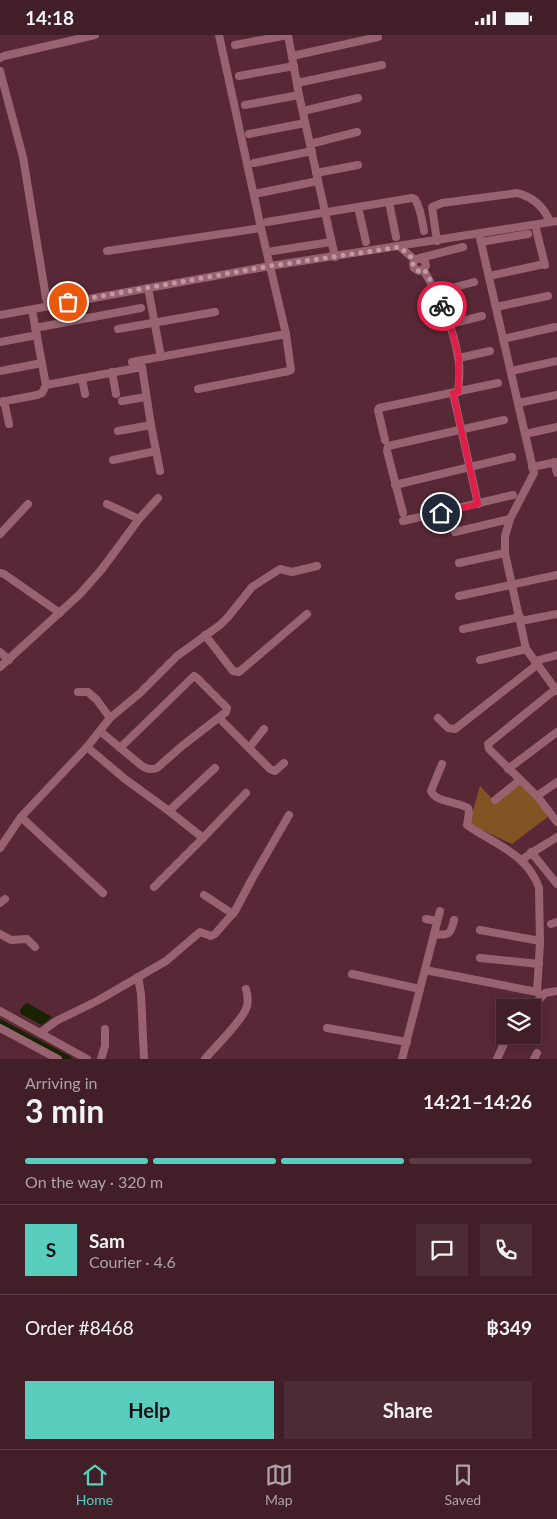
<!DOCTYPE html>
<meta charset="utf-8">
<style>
body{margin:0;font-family:Lato,sans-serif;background:#4c2b34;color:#f1f3f6;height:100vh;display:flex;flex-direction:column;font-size:19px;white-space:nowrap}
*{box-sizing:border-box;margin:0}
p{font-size:16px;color:#aea2a8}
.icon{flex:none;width:28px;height:28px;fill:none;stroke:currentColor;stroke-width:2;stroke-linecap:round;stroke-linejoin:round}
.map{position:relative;height:1024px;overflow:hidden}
.sheet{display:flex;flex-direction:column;background:#421e28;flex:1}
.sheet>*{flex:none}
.fabs{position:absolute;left:496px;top:964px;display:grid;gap:10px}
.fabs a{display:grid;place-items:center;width:45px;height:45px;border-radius:0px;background:#421e28;box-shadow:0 2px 12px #0003,0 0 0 1px #5a3c45;font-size:25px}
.pin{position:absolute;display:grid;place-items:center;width:42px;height:42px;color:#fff;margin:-21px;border:2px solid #fff;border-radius:50%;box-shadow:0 1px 5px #0007}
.courier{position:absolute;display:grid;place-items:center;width:50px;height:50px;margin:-25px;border:4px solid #e11d48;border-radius:50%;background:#fff;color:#222;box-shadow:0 1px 6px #0007}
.headline em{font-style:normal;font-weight:700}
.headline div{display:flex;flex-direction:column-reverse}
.headline{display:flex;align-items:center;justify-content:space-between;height:85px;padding:0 25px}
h1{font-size:32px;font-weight:700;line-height:38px}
.bar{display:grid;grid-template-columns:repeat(4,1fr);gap:8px 5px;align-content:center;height:60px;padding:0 25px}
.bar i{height:6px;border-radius:4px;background:#5a3c45}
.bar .on{background:#59cebf}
.bar p{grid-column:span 4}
.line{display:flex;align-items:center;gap:12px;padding:0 25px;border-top:1px solid #5a3c45}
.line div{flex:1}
.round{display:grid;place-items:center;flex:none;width:52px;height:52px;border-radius:0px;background:#4c2b34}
.action{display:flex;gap:10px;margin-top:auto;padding:10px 25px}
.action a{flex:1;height:58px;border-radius:0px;background:#59cebf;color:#111;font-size:20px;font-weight:700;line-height:58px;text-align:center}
.action a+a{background:#4c2b34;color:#f1f3f6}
.status{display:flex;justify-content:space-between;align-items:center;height:35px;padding:0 25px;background:#421e28;direction:ltr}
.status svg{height:14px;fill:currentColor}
.dock{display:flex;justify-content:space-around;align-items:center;height:70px;border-top:1px solid #5a3c45;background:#421e28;font-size:14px;color:#aea2a8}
.dock a{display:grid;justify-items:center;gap:2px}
.dock .on{color:#59cebf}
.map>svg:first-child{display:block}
.green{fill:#835423}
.water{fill:#192300}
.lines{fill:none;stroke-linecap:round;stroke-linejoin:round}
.canal{stroke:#192300;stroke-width:5.5}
.minor{stroke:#996270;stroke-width:8}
.done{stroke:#bf9aa3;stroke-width:5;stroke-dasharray:0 9}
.route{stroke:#e11d48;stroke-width:6}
</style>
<div class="status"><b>14:18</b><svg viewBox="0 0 49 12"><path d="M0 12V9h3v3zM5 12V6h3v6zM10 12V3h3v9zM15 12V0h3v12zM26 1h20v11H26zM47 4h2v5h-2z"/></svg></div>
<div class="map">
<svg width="557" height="1024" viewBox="0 0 557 1024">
<rect width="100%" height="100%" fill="#582836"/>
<path class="green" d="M522,749l27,32 -37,28 -43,-20 11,-38 16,17z"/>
<path class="water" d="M26,968l3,1 23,13 -10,8 -21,-11 -1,-4z"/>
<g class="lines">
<path class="canal" d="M0,987l69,37"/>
<g class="minor">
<path d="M219,0l42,193"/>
<path d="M288,0l11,60 36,162"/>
<path d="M235,10l53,-10"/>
<path d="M292,21l86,-19"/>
<path d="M0,23l4,-2 91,-21"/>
<path d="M0,36l23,86 23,141 3,8"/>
<path d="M239,41l55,-10"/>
<path d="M297,48l85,-18"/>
<path d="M245,70l54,-10"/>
<path d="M303,76l55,-13"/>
<path d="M249,99l56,-11"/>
<path d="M310,109l47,-12"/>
<path d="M254,128l58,-12"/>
<path d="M316,138l42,-8"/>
<path d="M259,158l59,-12"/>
<path d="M389,167l7,35"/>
<path d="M358,172l8,35"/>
<path d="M267,187l145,-24 3,1c6,10 7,21 9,32"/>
<path d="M535,190l10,40"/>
<path d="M479,199l55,239 -24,46 -5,17v17l21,96 31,42"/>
<path d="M437,206l-5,-34 10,-4 75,-10c16,4 27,14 33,29"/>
<path d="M481,207l47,-8"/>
<path d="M400,212l15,13"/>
<path d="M107,216l154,-23 25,106 5,36 -2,1 -91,18"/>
<path d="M273,216l58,-9"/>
<path d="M420,223l43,-11"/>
<path d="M423,234l-4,2 -5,-3 -1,-4 2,-4 5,-2 5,3 1,5 -3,3c16,28 30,56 35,88 3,11 1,24 0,35"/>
<path d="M489,241l51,-11"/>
<path d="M148,253l13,69"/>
<path d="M437,257l37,-10"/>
<path d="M496,272l52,-11"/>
<path d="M0,280l270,-49 287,-45"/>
<path d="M450,289l32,-8"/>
<path d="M35,293l106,-20"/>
<path d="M118,294l97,-17"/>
<path d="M503,304l52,-12"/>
<path d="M0,307l37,-7"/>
<path d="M459,323l31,-7"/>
<path d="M132,327l154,-28"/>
<path d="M0,336l42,-8"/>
<path d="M511,336l46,-10"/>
<path d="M112,337l4,22"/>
<path d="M82,343l3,16"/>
<path d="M46,350l96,-18 9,58 9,46"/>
<path d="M453,358l25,111"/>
<path d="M4,366l5,23"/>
<path d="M122,366l24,-4"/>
<path d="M0,367l37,-7 5,-2 4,-8 -14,-75"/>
<path d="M518,368l39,-8"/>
<path d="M118,396l33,-6"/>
<path d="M525,399l32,-7"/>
<path d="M385,405l-7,-30 1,-2 119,-25"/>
<path d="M113,425l43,-9"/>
<path d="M554,427l3,11"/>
<path d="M532,432l25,-5"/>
<path d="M395,450l117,-28"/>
<path d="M107,469l32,15"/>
<path d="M403,478l-16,-62 1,-5 116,-26"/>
<path d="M403,486l110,-26"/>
<path d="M455,497l55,-13"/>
<path d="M0,499l28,-30"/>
<path d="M459,528l46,-10"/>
<path d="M0,538l4,1 56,39"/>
<path d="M459,561l98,-21"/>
<path d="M521,586l36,-7"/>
<path d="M463,594l57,-12"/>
<path d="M205,600l28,36 6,1 68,-58"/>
<path d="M0,617l9,8"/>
<path d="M480,625l46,-11"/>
<path d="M535,626l22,-6"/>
<path d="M0,632l80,-73 22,-25 37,-50 19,-21"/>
<path d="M557,653l-69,56 1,5 48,47 20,26"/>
<path d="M78,657h10l9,8 13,18"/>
<path d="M219,683l51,51 5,2 9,-8"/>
<path d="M438,683l10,10 7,1 83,-65"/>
<path d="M100,696l42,35c5,3 8,4 15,2l25,-22 44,-34 1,-4 -29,-29 -4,-3 -74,72"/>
<path d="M87,712l38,32 44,32 34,27 -49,49"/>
<path d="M249,713l15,-19"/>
<path d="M442,729l-11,27c5,12 26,10 37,17l1,4 -2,13c27,19 61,29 72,63l1,55 -3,49 5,4"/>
<path d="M508,734l49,-37"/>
<path d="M537,761l20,-14"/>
<path d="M495,765l25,-20"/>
<path d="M169,776l46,-43"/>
<path d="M21,782l82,76"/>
<path d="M203,803l43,-45"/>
<path d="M0,813l21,-31 66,-70 23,-29 30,-25 37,-37 43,-31 8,-8 24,-30 28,-18 12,3 25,-6"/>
<path d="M531,817l26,32"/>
<path d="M522,825c11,-9 23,-15 35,-23"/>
<path d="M204,860l29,19"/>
<path d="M0,868l5,-4"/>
<path d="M426,884l11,2"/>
<path d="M551,889l6,-2"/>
<path d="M480,895l60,11"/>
<path d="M0,899l11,6 16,-1 8,8"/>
<path d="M434,899c15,2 17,0 20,-14"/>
<path d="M480,923l59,6"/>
<path d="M425,935l112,22"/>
<path d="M352,939l68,15"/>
<path d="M138,942l3,17 3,65"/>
<path d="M532,972l13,-14 12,-2"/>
<path d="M0,976l87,48"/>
<path d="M0,993l58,31"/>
<path d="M327,993l80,14"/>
<path d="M40,998l16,-12 41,-20 69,-40 34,-29 11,4 4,-2 20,-23 17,-32 37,-64"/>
<path d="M101,1024l4,-13v-17"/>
<path d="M205,1024c10,-12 35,-36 41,-50 3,-7 2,-13 0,-20"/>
<path d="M402,1024l38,-148"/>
<path d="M497,1024l11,-24"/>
<path d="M534,1024l3,-6"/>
</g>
</g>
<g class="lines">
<path class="done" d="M68,267l202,-36 130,-19 14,13 -1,4 2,5 4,2 5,-2 13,23 5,14"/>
<path class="route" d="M441,478l37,-9 -25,-111 5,-1 1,-34 -9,-34 -8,-18"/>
</g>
</svg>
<div class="fabs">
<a><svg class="icon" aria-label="layers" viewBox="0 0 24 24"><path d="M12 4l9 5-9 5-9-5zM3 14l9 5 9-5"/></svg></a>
</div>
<div class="pin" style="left:68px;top:267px;background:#ea580c"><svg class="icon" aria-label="bag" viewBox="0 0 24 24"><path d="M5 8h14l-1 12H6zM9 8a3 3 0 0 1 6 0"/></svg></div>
<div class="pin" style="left:441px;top:478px;background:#1f2937"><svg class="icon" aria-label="home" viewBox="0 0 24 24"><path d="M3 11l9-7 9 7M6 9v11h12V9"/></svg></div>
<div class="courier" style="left:442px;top:271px"><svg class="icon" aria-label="bike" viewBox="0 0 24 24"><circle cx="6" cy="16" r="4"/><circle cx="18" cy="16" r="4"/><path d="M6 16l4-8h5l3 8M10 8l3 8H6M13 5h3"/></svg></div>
</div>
<section class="sheet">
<div class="headline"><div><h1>3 min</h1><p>Arriving in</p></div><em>14:21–14:26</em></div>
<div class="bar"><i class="on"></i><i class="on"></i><i class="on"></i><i></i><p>On the way · 320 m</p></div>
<div class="line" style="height:90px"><b class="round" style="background:#59cebf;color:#111">S</b><div><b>Sam</b><p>Courier · 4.6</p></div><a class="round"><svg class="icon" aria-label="chat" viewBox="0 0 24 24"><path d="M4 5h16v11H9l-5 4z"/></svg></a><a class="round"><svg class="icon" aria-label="phone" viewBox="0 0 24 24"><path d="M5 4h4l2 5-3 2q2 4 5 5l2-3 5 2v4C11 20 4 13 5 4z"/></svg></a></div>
<div class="line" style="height:65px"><div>Order #8468</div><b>฿349</b></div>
<div class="action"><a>Help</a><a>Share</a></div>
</section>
<nav class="dock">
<a class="on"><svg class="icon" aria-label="home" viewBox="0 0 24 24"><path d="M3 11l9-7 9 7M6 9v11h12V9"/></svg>Home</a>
<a><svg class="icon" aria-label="map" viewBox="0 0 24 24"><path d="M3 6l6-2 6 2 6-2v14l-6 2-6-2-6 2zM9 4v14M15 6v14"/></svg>Map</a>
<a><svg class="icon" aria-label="saved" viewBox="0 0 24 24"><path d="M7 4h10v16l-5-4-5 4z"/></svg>Saved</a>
</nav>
